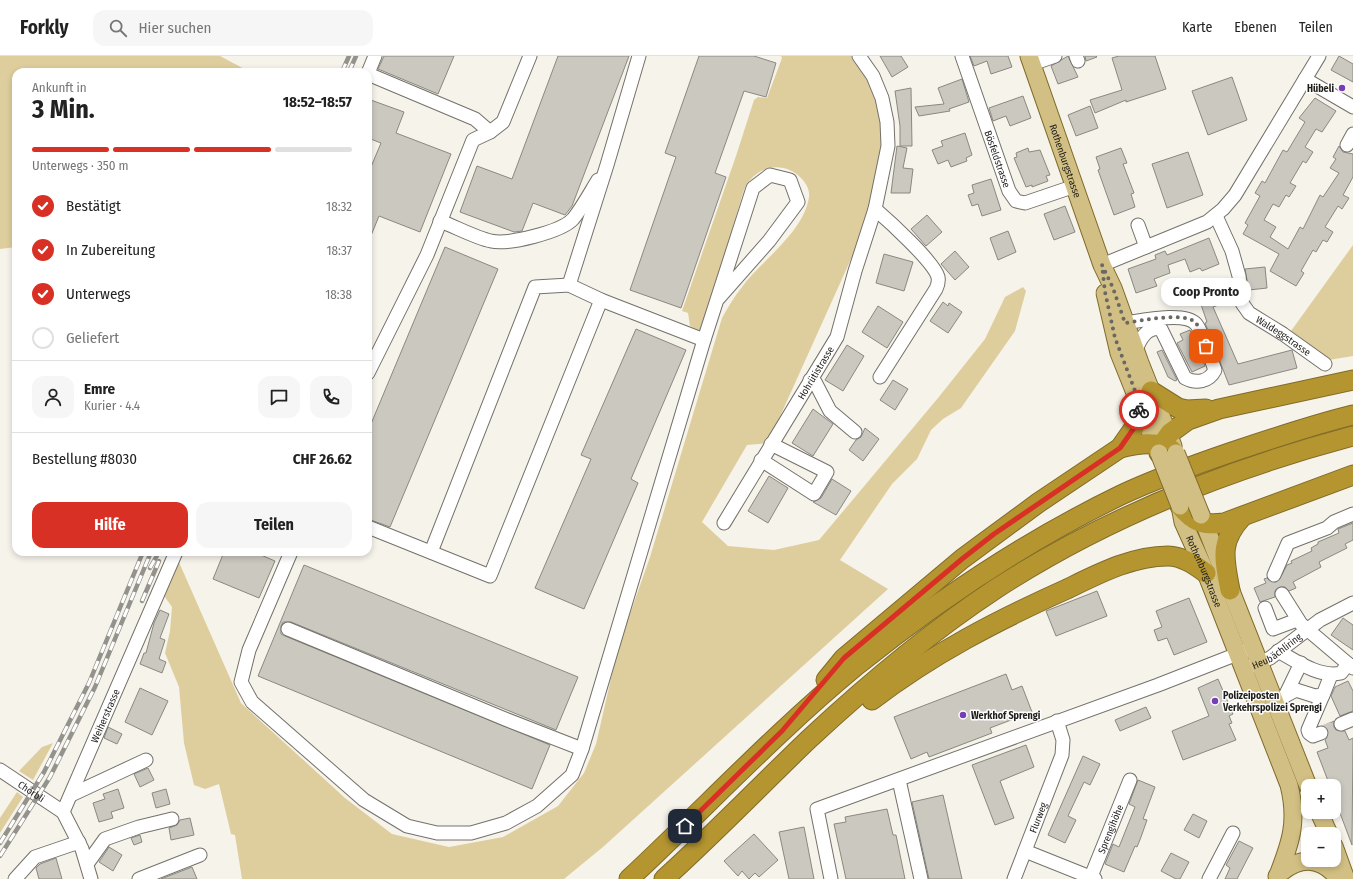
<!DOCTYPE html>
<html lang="de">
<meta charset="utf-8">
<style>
body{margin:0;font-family:"Fira Sans Condensed",sans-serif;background:#f6f6f6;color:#222;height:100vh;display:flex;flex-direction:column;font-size:15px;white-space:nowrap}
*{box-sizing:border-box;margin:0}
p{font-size:13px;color:#767676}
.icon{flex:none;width:22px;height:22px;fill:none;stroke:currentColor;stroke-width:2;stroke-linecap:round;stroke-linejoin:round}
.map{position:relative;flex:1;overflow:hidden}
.side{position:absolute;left:12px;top:12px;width:360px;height:488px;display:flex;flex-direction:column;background:#fff;border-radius:12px;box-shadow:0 2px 6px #0003}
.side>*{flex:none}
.controls{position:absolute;left:1301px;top:723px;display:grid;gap:8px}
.controls a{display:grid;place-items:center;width:40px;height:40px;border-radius:8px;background:#fff;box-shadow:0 2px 6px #0003;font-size:20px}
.pin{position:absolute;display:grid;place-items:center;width:34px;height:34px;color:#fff;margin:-17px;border-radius:8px;box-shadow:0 2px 6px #0006}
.courier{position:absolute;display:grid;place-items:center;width:40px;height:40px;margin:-20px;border:3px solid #d93025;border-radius:50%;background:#fff;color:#222;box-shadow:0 1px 5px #0007}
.bubble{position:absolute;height:28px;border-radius:12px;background:#fff;box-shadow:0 2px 6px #0003;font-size:13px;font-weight:700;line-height:28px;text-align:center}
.summary em{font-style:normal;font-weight:700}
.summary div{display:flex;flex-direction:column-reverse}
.summary{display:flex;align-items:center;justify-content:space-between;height:68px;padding:0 20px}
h1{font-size:26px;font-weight:700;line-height:30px}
.bar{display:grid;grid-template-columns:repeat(4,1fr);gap:6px 4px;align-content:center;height:48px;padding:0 20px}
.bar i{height:5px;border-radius:3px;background:#e0e0e0}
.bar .on{background:#d93025}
.bar p{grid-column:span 4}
.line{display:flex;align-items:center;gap:10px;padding:0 20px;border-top:1px solid #e0e0e0}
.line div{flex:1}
.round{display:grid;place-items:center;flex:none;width:42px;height:42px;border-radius:12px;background:#f6f6f6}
ol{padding:0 20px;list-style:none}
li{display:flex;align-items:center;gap:12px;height:44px}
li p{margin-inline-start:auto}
li .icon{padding:4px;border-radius:50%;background:#d93025;color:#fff;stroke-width:4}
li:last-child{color:#767676}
li i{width:22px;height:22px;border:2px solid #e0e0e0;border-radius:50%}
.cta{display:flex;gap:8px;margin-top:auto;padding:8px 20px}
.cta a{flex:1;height:46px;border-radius:12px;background:#d93025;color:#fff;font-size:16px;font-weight:700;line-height:46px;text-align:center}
.cta a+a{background:#f6f6f6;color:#222}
header{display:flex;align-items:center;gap:24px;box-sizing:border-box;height:56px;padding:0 20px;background:#fff;border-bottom:1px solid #e0e0e0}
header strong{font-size:19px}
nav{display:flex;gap:22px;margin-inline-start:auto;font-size:14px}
.search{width:280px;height:36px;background:#f6f6f6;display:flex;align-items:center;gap:10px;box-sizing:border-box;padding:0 14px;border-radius:12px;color:#767676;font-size:15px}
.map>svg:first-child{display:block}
.green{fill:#dfce9d}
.building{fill:#cbc8c0;stroke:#8a8880}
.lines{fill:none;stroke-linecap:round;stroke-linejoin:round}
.minor-tunnel{stroke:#cbc8c1;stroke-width:13;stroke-dasharray:13 6;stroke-linecap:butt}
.minor-casing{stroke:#74716a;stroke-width:15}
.major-casing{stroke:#806b28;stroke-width:19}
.highway-casing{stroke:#806b28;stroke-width:21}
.minor{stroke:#fff;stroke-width:13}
.major{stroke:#d2bf83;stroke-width:17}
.highway{stroke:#b49530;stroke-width:19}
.rail-casing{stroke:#94928c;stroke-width:4.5}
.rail{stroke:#fff;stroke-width:3;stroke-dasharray:9;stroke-linecap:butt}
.major-bridge-casing{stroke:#806b28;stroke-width:19;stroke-linecap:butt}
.major-bridge{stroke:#d2bf83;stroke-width:17}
.done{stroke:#6a6863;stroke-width:4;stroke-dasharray:0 7.2}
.route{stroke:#d93025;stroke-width:5}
.poi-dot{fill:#763eb5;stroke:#fff;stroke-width:1.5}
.labels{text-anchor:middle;stroke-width:3;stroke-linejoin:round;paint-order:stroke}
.poi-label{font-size:10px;font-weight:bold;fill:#1e1d1a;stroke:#fff;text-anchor:start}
.street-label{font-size:10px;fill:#1e1d1a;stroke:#fff}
</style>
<header>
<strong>Forkly</strong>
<div class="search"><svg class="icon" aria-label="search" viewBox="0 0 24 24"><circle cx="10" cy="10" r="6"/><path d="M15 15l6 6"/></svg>Hier suchen</div>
<nav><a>Karte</a><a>Ebenen</a><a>Teilen</a></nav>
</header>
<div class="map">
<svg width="1353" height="823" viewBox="0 0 1353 823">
<rect width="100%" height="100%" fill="#f6f3eb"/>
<g class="green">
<path d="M0,0h220l30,16h-234v175l-16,2z"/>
<path d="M781,0h73l18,29 10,33 1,25 -14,76 -101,224 -21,2 -45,77 26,24 46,4 45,-10 119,-142 47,-59 20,-42 18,-10 3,4 -11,40 -54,77 -18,11 -12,11 -14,29 -25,25 -52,76 48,29 -285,258 -39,32h-322l-7,-44 -4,-1 -12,-50 -14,5 -11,-4 -10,-42 -5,-56 -14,-34 5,-22 2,-24 -10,-14 16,-33 63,143 104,95 47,36 57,13 54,-10 55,-31 26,-33 12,-29 22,-96 32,-91 72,-239c6,-11 12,-21 20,-31 20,-27 62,-55 67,-90 1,-7 -3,-14 -8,-19 -14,-15 -38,-14 -51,2 -5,4 -6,11 -8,16l-39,133 -4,2 -9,-5 -2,-13 -6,-2 54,-155 18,-56 4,-3 9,1 15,-40z"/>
<path d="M1353,189v111l-24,4 -38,-29z"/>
<path d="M53,687l-20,37 -14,-9 23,-24z"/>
<path d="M17,736l6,5 -23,36v-15z"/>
</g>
<g class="building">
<path d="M384,0h70l-16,38 -60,-25z"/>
<path d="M558,0h71l-57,150 -7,9 -32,-12 -11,28 -8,1 -54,-20 17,-46 35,13z"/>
<path d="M699,0h55l22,7 -10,34 -22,-6 -29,82 11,4 -45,131 -51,-18 46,-133 -11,-4z"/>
<path d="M880,0h21l7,11 -16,10z"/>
<path d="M970,0h38l4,11 -21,7 -4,-13 -13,5z"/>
<path d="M1068,0l10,21 -20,7 -7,-18z"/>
<path d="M1085,0h11l1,1 -11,4z"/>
<path d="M1119,0h36l11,33 -40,13v-2l-31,13 -5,-13 32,-10 -10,-32z"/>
<path d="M1339,0l14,8v18l-22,-12z"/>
<path d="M1232,21l15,43 -39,15 -16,-44z"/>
<path d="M962,23l7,23 -20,7 1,2 -31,5 -4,-9 29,-3 -6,-16z"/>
<path d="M911,32l1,58h-12v-20l-5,-35z"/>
<path d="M1023,40l8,22 -21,8 -4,-10 -13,5 -4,-13z"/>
<path d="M1315,42l21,13 -14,21 -6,-3 -11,18 8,5 -7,11 -3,-2 -13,22 6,3 -7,11 -3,-2 -7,12 -6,-3 -9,16 12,7 -6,10 18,12 12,-22 3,2 17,-34 3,2 16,-24 -9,-5 6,-9 -3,-2 6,-11 4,6 10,2v23l-10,18 6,3 -7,11 -4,-3 -13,21 8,5 -6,10 -4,-2 -7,12 -3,-2 -12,21 3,2 -8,13 -26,-15 9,-17 -36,-20 5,-9 -3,-2 15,-27 -5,-3 7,-12 3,2 18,-33 4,2 18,-30 -6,-4z"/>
<path d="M368,43l36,13 -8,21 55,21 -31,78 -41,-16 -11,27v-69l13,-31 -13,-5z"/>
<path d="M1090,50l8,22 -22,8 -8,-21z"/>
<path d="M965,77l7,22 -6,3 1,3 -16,6 -3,-7 -10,4 -6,-14 11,-4 -2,-5z"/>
<path d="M897,90l10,2 -4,20 10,1 -3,24h-19z"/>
<path d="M1028,92l1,4 11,-2 10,25 -4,1 2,5 -16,6v-2l-6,2 -12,-29 3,-1 -1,-4z"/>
<path d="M1121,92l6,15 -4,1 11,29 -3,1 4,13 -21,8 -16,-45 2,-1 -4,-12z"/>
<path d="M1188,96l15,43 -36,13 -15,-44z"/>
<path d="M991,123l10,31 -19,6 -4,-12 -6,2 -4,-11 6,-2 -2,-8z"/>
<path d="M1065,150l10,26 -21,8 -10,-26z"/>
<path d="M927,159l15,17 -16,14 -15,-17z"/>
<path d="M1008,175l8,21 -18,8 -8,-22z"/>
<path d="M1209,182l10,26 -17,7 -2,-3 -10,4 -5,-13 -17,6 2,8 -16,6 3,7 -21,7 -8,-24 28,-10 -1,-4 10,-4 2,4z"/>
<path d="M445,191l53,22 -108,258 -22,-8v-88z"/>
<path d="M955,195l14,16 -14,13 -14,-16z"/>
<path d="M884,198l29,8 -9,29 -28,-8z"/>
<path d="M1265,211l2,21 -18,2 -4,-21z"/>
<path d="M1218,230l6,17 -11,4 25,57 54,-14 5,18 -68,17 -24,-62 2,-1 -10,-29z"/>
<path d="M943,246l5,4 1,-3 13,9 -14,21 -18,-12z"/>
<path d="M878,250l25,16 -16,26 -25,-16z"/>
<path d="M636,273l50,21 -55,129 7,4 -54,126 -49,-21 56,-129 -10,-4z"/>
<path d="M1190,274l15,36 -13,6 -15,-29 6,-3 -3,-6z"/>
<path d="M847,289l17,11 -21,35 -18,-11z"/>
<path d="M1162,294l15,30 -2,1 -7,-4 -11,-25z"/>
<path d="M893,324l15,9 -13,21 -15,-10z"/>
<path d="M813,353l20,15 -20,32 -21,-13z"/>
<path d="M865,372l14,11 -16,22 -14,-11 7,-10 5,-3z"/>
<path d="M769,420l19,12 -20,35 -20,-12z"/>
<path d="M832,423l19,12 -15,24 -23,-13 8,-4z"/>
<path d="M1353,467v17l-8,4 2,4 -28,14 2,5 -28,15 3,6 -7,3 -4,-4h-7l-3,4v6l-15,5 -6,-14 12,-5 -2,-4 3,-1 4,4h7l9,-17 5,-2 -1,-2 21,-10 -1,-3 7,-4v-2l21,-9 -1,-4z"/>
<path d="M224,496h30l21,9 -16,37 -46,-19z"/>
<path d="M304,509l274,112 -22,53 -265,-108h-8l-2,4v8l4,2 265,109 -18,44 -274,-113z"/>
<path d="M1097,535l10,25 -51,20 -10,-25z"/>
<path d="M1189,542l18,44 -33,13 -7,-17 -9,3 -4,-11 8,-3 -6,-16z"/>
<path d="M160,554l9,4 -9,24 5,2 -6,19 7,3 -4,11 -22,-9 4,-11h2l8,-30z"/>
<path d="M1343,562l10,7v25l-22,-15z"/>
<path d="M1006,618l6,16 10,-4 10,26 -42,16 2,5 -63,24 -2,-5 -16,7 -17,-42z"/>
<path d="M1218,623l15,35 -4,2 3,7 -3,1 7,16 -53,20 -11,-29 37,-15 -11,-28z"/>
<path d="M1348,625l5,10v20l-13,5 -9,-20 4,-9z"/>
<path d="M140,632l28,13 -16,34 -27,-13z"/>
<path d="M1146,651l5,11 -31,13 -5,-11z"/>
<path d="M1334,665v6l2,3 9,1 4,9 4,-2 -1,107 -18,-48v-11h-4l-13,-34 11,-4 -3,-8 4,-5v-4l-5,-5z"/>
<path d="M108,671l14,7 -5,10 -13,-6z"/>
<path d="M1026,689l8,22 -34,14 14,37 -19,7 -23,-60z"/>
<path d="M1083,700l17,8 -10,21 -6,-3 -16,34 8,4 -11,23 -17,-8z"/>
<path d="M148,712l6,12 -14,7 -6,-13z"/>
<path d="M1138,724l17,7 -12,32 4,1 -6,17 -4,10 -2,-1 -11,26 -19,-8 8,-20 6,3 16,-40 -6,-3z"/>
<path d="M118,733l6,19 -13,4 2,6 -14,4 -6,-19 12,-4 -2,-5z"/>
<path d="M166,733l4,15 -14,4 -4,-15z"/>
<path d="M943,739l19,84h-33l-17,-77z"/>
<path d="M887,753l6,26h3l9,44h-59l-12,-55 12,-2 -1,-5z"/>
<path d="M1193,758l14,7 -8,17 -15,-8z"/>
<path d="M190,762l4,17 -23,5 -2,-12 8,-3 3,-5z"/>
<path d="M804,771l10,52h-25l-10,-47z"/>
<path d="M754,778l24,26 -19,17 -4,-4 -6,6 -7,-8 -4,5 -14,-15z"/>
<path d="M140,779l2,7 -8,3 -3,-7z"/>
<path d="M1239,785l14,7 -16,31h-12l5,-11 -4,-3z"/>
<path d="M109,791l13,8 -9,16 -14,-9z"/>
<path d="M1171,797l18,9 -9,17h-4l-15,-8z"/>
<path d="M56,802l6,21h-23l-3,-11 4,-4z"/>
<path d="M192,811l5,12h-36z"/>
</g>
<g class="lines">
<g class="minor-tunnel">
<path d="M1274,519l8,19"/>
<path d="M1321,677l20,-9"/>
</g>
<g class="minor-casing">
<g id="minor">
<path id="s1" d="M962,0l47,135 7,10 9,2 50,-17"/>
<path d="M1076,0l2,5"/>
<path d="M1032,8l23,-8"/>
<path d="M368,17l7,-17"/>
<path d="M368,18l107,45 15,13"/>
<path d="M1305,23l48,28"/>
<path d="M1347,89l6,-11"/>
<path d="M875,153c14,12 59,53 63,68 1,5 0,8 -2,12l-56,88"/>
<path id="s2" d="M1216,160l16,35 7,25 3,27 7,10 34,21 42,30"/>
<path d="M440,165c16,6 36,17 51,20 17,4 70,-9 82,-22 9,-11 17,-26 25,-39"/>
<path d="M1138,169l8,22"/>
<path d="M1102,209l105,-43 16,-13 12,-14 84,-139"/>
<path d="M601,244l103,40"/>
<path d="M1125,267c15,-2 60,-12 71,1 6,7 15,35 19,46 -6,12 -19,14 -30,8l-24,-49c-14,-3 -22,11 -25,22"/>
<path d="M368,317l59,-118 46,-115 17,-8 13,-10 27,-66"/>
<path d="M810,324l5,2 15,29 25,21"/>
<path d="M761,404l53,34 13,-22 -56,-28"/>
<path id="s3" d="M724,467l113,-186 18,-66 20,-62 13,-63 -1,-24 -5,-24 -9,-22 -14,-20"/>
<path d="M368,471l122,49 111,-276 -32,-15 38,-120 32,-109"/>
<path d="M291,496l-42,98 -8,32 11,20 112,98 43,26 30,7h34l35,-10 31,-17 35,-31 10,-26 122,-409 49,-152 17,-13 20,5 8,22 -29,39 -52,59"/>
<path d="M431,496l104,-265 34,-2"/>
<path d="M1274,519l14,-32 39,-15 7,-6 19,-8"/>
<path d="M1282,538l19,30 52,44"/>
<path d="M1265,552l8,21 24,-9"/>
<path d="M288,573l217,90 77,30"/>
<path d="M1278,595c18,10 42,27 63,22l7,-9"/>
<path id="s4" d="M1252,610l18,-8 50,-38 33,-17"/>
<path d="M1285,640l11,-6 19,6 8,-1 8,-20"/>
<path d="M1285,640l16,-33"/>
<path d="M1341,668l12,-5"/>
<path d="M1321,677l-8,3 -4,-3 -1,-3 15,-35"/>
<path id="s5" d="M0,714l63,42 19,37 9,30"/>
<path d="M899,724l22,99"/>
<path d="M71,739l75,-35"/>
<path id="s6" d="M63,756l113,-260"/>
<path d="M1025,795l70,28"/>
<path d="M87,808l18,-25 34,-12 33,-8"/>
<path d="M15,823l20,-22 44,-15"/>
<path d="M139,823l61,-24"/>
<path d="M831,823l-14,-70 341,-124 87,-34"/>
<path id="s7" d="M1014,823l48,-124 1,-15 -6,-19"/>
<path id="s8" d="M1090,823l40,-99"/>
<path d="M1209,823l24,-46"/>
</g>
</g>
<g class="major-casing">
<g id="major">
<path id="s9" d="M1029,0l73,209 11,23 27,75 33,83"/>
<path d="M1105,237l14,60 40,100"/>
<path id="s10" d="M1180,450l3,16 23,51 83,212c9,36 2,57 -11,90"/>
<path d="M1201,459l107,271"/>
<path d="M1319,756l10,22"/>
<path d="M1334,790l12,33"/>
<path d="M1277,820c22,-20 43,-20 62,3"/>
</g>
</g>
<g class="highway-casing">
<g id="highway">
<path d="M1151,335l27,17 9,2 19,-1"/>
<path d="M1120,392c16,-4 38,-8 52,2"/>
<path d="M1159,397l4,-10 7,-10 18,-13 31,-11 134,-29"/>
<path d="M1180,450c13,16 23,20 44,17l129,-48"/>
<path d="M1230,534c-6,-32 -11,-48 12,-73"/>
<path d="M826,624l18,-22 118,-99 76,-56 82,-55 14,-20 6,-23"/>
<path d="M872,644c60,-46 126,-80 195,-111 31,-15 65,-33 101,-33 14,0 27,9 38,17"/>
<path d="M629,823c76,-71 147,-147 227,-213 82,-66 170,-125 265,-171 36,-17 73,-30 111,-43 39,-13 80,-27 121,-37"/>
<path d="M664,823c50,-45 96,-93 144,-139 59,-55 122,-108 189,-152 108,-70 232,-119 356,-152"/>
</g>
</g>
<use href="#minor" class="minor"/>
<use href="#major" class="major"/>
<use href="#highway" class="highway"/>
<g class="rail-casing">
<g id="rail">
<path d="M342,16l7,-16"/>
<path d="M349,16l7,-16"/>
<path d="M150,512l9,-16"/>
<path d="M142,545l17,-40"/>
<path d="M0,787l44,-71 45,-89 54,-131"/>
<path d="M0,800l50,-79 45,-90 56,-135"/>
</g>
</g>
<use href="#rail" class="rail"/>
<g class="major-bridge-casing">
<g id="major-bridge">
<path d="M1159,397l21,53"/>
<path d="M1176,397l25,62"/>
</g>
</g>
<use href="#major-bridge" class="major-bridge"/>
</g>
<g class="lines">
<path class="done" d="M1139,354l1,-6 -25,-66 -10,-46 -3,-27 11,23 12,35c15,-2 60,-12 71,0 4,6 7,17 10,23"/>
<path class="route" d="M685,770l97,-95 62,-73 118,-99 32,-25 126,-86 14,-20 5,-18"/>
</g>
<g class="poi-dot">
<circle cx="1342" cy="32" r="4"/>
<circle cx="1215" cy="645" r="4"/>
<circle cx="963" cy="659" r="4"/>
</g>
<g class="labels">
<g class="poi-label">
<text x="1334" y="36" text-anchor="end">Hübeli</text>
<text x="1223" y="643">Polizeiposten<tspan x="1223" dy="12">Verkehrspolizei Sprengi</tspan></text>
<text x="971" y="663">Werkhof Sprengi</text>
</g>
<g class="street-label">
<text dy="4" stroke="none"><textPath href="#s1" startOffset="109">Bösfeldstrasse</textPath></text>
<text dy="4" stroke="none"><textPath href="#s9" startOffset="111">Rothenburgstrasse</textPath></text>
<text dy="4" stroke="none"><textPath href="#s2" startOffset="145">Waldeggstrasse</textPath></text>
<text dy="4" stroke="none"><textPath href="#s3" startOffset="176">Hohrütistrasse</textPath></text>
<text dy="4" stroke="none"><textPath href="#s10" startOffset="70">Rothenburgstrasse</textPath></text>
<text dy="4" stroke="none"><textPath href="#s4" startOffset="29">Heubächliring</textPath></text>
<text dy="4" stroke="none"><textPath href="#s6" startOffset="105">Weiherstrasse</textPath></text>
<text dy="4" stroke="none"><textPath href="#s5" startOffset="38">Chörbli</textPath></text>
<text dy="4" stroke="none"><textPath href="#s7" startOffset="66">Flurweg</textPath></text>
<text dy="4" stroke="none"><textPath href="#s8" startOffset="54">Sprengihöhe</textPath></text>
</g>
</g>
</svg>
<div class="controls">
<a>+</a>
<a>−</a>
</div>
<div class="pin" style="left:1206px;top:290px;background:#ea580c"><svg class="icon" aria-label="bag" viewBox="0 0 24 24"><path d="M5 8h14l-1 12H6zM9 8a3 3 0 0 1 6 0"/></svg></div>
<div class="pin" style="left:685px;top:770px;background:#1f2937"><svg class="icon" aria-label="home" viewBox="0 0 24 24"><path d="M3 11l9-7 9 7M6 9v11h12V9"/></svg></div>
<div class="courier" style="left:1139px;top:354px"><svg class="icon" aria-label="bike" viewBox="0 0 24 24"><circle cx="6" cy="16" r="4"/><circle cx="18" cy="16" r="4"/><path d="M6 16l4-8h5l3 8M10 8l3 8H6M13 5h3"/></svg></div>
<div class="bubble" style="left:1161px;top:222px;width:90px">Coop Pronto</div>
<section class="side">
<div class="summary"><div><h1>3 Min.</h1><p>Ankunft in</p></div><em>18:52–18:57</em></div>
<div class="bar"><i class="on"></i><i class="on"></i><i class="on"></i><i></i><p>Unterwegs · 350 m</p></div>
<ol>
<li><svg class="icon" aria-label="check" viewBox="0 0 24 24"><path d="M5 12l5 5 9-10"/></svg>Bestätigt<p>18:32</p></li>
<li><svg class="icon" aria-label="check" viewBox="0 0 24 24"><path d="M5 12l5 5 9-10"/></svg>In Zubereitung<p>18:37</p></li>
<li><svg class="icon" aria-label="check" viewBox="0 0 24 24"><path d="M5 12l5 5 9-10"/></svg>Unterwegs<p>18:38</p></li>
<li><i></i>Geliefert</li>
</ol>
<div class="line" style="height:72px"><a class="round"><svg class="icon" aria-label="person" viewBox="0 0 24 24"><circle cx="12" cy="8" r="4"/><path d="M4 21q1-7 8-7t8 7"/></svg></a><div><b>Emre</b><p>Kurier · 4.4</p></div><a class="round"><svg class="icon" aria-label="chat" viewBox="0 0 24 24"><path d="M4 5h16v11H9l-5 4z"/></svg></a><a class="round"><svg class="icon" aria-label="phone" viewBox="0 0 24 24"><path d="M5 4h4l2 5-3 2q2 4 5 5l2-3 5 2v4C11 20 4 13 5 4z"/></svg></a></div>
<div class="line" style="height:52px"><div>Bestellung #8030</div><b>CHF 26.62</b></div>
<div class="cta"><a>Hilfe</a><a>Teilen</a></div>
</section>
</div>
